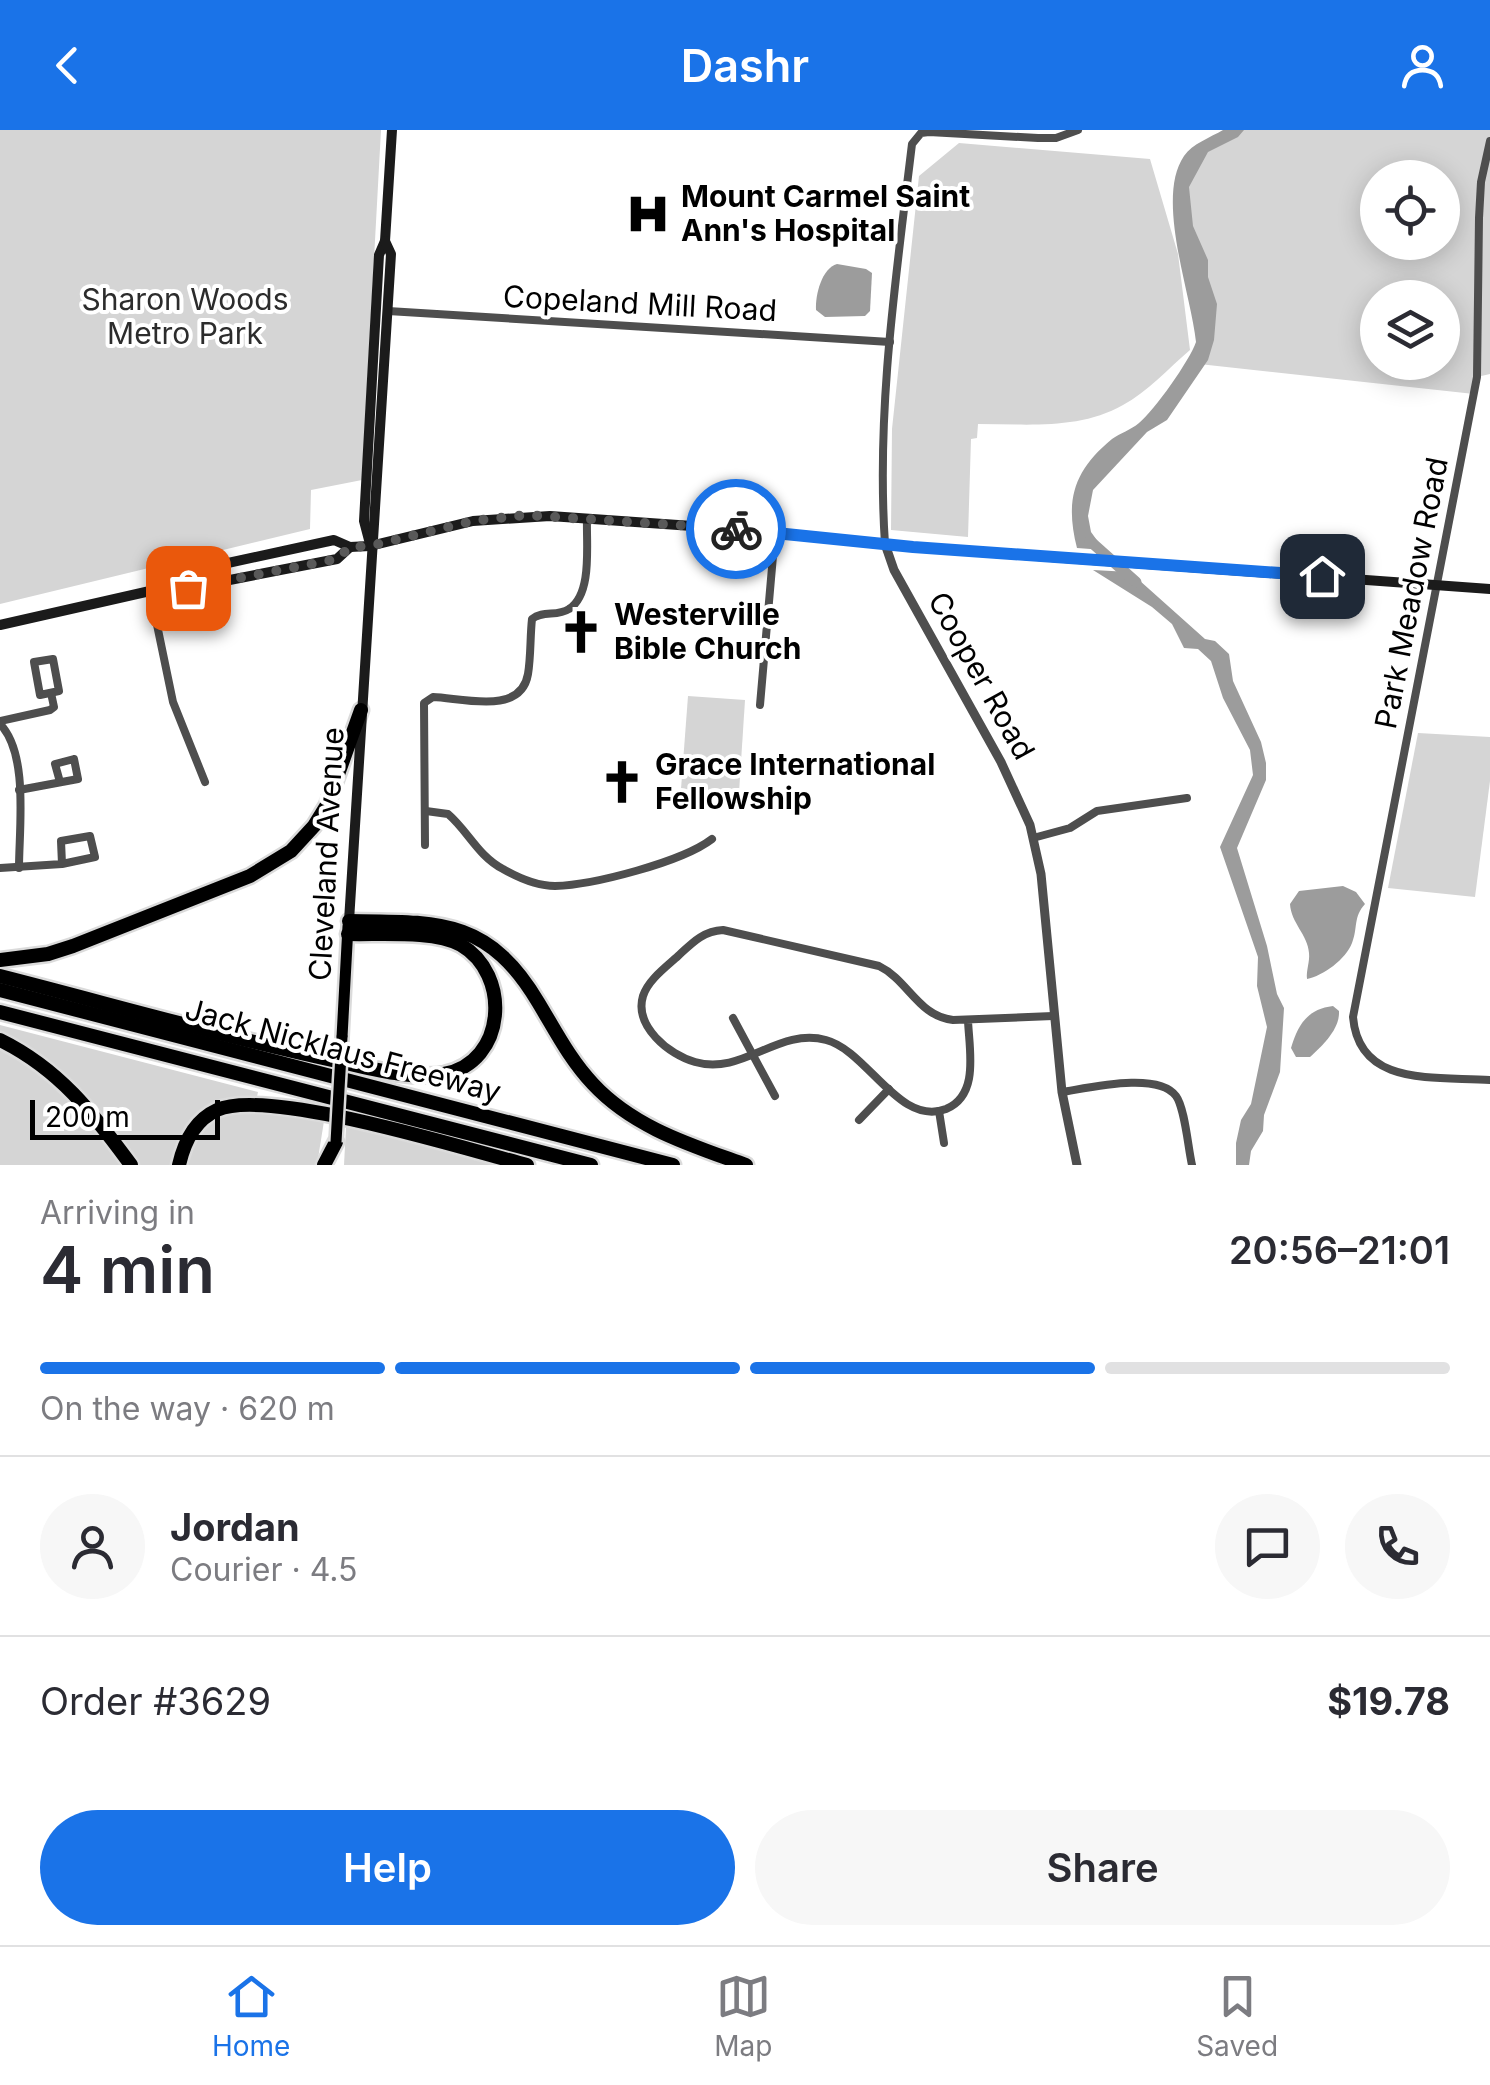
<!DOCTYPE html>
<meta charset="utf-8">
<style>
body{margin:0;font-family:Inter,sans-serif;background:#f7f7f7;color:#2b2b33;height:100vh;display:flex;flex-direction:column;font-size:38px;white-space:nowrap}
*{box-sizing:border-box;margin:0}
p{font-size:32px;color:#7c7c81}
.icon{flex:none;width:55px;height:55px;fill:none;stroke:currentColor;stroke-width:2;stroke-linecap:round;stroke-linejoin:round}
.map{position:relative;height:1035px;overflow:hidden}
.drawer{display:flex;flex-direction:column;background:#fff;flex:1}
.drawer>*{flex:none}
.buttons{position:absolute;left:1360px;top:30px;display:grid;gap:20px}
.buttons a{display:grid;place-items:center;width:100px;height:100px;border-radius:50%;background:#fff;box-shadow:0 5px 25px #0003;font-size:50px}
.scale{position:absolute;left:30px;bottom:25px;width:190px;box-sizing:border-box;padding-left:10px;border:5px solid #000;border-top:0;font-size:28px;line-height:35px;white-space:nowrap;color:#000;-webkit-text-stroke:8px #fff;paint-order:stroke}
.pin{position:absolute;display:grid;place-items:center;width:85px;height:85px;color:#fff;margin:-42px;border-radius:20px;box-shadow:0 5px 15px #0006}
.courier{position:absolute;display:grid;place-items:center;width:100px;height:100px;margin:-50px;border:8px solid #1a73e8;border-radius:50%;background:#fff;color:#222;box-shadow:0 2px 12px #0007}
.headline em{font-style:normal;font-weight:600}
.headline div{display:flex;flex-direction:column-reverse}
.headline{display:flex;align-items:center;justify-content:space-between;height:170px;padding:0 40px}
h1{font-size:65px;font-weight:600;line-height:75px}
.bar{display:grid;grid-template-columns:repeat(4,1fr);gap:15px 10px;align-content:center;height:120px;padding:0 40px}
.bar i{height:12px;border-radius:8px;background:#e1e1e2}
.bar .active{background:#1a73e8}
.bar p{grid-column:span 4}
.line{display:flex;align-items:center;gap:25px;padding:0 40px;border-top:2px solid #e1e1e2}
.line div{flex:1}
.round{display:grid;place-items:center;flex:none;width:105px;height:105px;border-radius:52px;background:#f7f7f7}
.action{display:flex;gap:20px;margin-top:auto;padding:20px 40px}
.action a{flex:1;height:115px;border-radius:60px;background:#1a73e8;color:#fff;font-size:40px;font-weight:600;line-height:115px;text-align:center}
.action a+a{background:#f7f7f7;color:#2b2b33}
header{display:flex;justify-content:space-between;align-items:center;height:130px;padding:0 40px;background:#1a73e8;color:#fff;font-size:45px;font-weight:600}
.tabs{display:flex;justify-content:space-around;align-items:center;height:140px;border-top:2px solid #e1e1e2;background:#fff;font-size:28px;color:#7c7c81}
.tabs a{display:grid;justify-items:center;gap:5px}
.tabs .active{color:#1a73e8}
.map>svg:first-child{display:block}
.green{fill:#d5d5d5;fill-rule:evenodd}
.water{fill:#9c9c9c}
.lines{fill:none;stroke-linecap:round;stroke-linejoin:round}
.river{stroke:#9c9c9c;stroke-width:11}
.primary-casing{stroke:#dbdbdb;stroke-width:16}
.motorway-casing{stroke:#dbdbdb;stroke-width:19}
.minor{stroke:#4e4e4e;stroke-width:8}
.tertiary{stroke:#4e4e4e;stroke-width:9}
.secondary{stroke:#1b1b1b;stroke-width:10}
.primary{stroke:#000;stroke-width:11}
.motorway{stroke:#000;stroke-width:14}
.primary-bridge-casing{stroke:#dbdbdb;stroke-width:16;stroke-linecap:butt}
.primary-bridge{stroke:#000;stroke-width:11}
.done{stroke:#595959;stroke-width:10;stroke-dasharray:0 18}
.route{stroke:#1a73e8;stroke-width:12}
.labels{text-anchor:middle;stroke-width:8;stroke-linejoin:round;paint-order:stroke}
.poi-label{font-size:30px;font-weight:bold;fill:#000;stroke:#fff;text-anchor:start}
.park-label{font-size:30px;fill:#2c2c2c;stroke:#fff}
.street-label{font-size:30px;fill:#000;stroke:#fff}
</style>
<header><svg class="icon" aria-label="back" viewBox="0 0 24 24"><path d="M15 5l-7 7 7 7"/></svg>Dashr<svg class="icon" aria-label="person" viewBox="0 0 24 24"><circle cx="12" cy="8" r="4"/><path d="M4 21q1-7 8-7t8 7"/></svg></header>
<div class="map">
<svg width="1490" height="1035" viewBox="0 0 1490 1035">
<rect width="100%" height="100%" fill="#fff"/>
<g class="green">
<path d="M0,0h381l-19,350 -51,10 -1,39 -310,75z"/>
<path d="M1233,0h257v244l-13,3 -3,17 -275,-30 -17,-180 14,-32zM1378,48h64v64h-64zM1378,168h64v64h-64z"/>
<path d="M959,13l191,16 28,95 12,96c-21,18 -43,42 -67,55 -44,25 -96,19 -145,19l-1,14 -6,1 -3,98 -77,-7 1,-101 27,-253z"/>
<path d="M688,566l57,4 -6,93 -58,-4z"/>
<path d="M1418,603l72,4v44l-15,116 -87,-9z"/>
<path d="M0,895l258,67 -2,9 -19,1 -59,42 -5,21h-33l-15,-15 -42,-55 -83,-60z"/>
<path d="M0,918c54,24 87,70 121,117h-121z"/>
<path d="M265,978l59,13 -7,44h-137l2,-13 30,-36z"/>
<path d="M346,997l160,38h-162z"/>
</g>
<g class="water">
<path d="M1223,0h21l-6,7 -30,15 -19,35 4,39 15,34v17l9,27 -3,36 -6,20 -41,60 -20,12 -54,58 -5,26 3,16 13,18 -27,-2c-12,-47 -4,-77 35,-109 8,-6 19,-9 27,-16 15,-12 51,-63 57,-81 -5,-49 -41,-144 -12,-186 8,-12 27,-19 39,-26z"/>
<path d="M837,134l29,5 6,4 -2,38 -5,5 -40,1 -9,-7c-1,-15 6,-42 21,-46z"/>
<path d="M1093,440l37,2 75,67 10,2 14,13 4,27 28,61 5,21v17l-29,68 30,98 10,48 7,14 -4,64 -16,43 -1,16 -12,20 -2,14h-13v-22l5,-23 10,-16 16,-77 -10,-41 1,-29 -38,-110 33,-72 -3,-25 -27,-52 -12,-37 -13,-12 -14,-1 -12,-24 -20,-17z"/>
<path d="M1343,756l13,6 9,12c-12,13 -7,24 -13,39 -6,16 -29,33 -45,36 -1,-9 3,-17 2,-26 -1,-18 -18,-30 -19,-49l9,-13z"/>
<path d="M1333,876l6,5c1,18 -16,34 -29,46h-14l-5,-9c7,-24 17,-39 42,-42z"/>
</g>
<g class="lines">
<path class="river" d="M1090,411l46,41"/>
<g class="primary-casing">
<path id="primary" d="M342,907l6,-111"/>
</g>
<g class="motorway-casing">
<g id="motorway">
<path d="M349,791c89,1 139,-3 189,81 17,28 32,58 55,82 41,44 98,61 153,81"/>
<path d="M0,830l48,-6 25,-8 177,-70 41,-25 23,-25 13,-21 34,-95"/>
<path d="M0,846c110,28 220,60 332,84 35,7 76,20 112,14 63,-12 67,-100 17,-129 -27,-15 -82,-10 -113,-11"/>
<path d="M0,860l673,175"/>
<path d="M0,882l591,153"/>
<path d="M0,910c59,29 93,73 131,125"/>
<path d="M179,1035c5,-22 16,-45 38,-55 51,-23 248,39 310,55"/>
<path d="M324,1035l12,-23"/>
</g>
</g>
<g class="minor">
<path d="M1490,11l-9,41 -2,36 -2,159 -124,640c6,71 83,59 137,63"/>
<path d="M388,181l502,31"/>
<path d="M885,414c-9,-133 11,-267 27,-400l9,-11 8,-1 109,6h18l22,-8"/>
<path d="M150,461l23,111 32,80"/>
<path d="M53,529l6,32 -19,4 -6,-33z"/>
<path d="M760,575l15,-172"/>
<path d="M0,591l50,-11 4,-3 -3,-14"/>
<path d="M0,594c29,30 19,104 19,144"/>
<path d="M19,660l59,-11 -4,-20 -19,5 5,18"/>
<path d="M426,681l22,3c20,17 30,42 55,55 14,8 35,17 52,17 38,-1 127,-24 157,-47"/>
<path d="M1033,708l37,-10 27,-17 90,-13"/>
<path d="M425,715l-1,-142 9,-6c29,1 88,19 95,-23 3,-18 2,-37 4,-55 11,-9 25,-2 37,-10 24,-15 17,-66 18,-91"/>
<path d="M0,738l62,-4 33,-7 -5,-21 -29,5 1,23"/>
<path d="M733,888l42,78"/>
<path d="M968,890c1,29 12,75 -22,89 -47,18 -78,-58 -120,-69 -48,-13 -83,36 -131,22 -26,-7 -61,-36 -52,-66 5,-16 23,-29 35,-40 14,-13 25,-25 45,-26l156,36c29,14 39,50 74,54l100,-4"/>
<path d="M1062,962c26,-4 96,-21 114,4 9,12 12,52 16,69"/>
<path d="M939,981l5,32"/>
<path d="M859,990l30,-31"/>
</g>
<path class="tertiary" d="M885,414l9,26 107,192 29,63 11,49 21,218 15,73"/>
<g class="secondary">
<path d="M369,410l-5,-19 15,-266 6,-14 7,-111"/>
<path d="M150,461l9,-13 175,-38 16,7 20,-1 103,-25 77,-5 199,14 164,17 577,42"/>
<path d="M0,495l150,-34 13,2 174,-34 13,-12"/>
<path d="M349,791l42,-667 -6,-13"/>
</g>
<use href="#primary" class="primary"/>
<use href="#motorway" class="motorway"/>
<g class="primary-bridge-casing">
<path id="primary-bridge" d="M336,1012l6,-105"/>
</g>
<use href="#primary-bridge" class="primary-bridge"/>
</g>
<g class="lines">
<path class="done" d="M188,458l149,-29 13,-12 20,-1 103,-25 53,-6 210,14"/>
<path class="route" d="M736,399l177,18 409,29"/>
</g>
<defs>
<g id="hospital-bare" transform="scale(3.45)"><path d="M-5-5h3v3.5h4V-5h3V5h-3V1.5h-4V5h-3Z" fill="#000" stroke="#fff" stroke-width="2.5" paint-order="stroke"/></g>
<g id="church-bare" transform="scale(3.45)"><path d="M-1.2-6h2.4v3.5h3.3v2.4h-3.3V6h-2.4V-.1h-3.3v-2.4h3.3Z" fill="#000" stroke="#fff" stroke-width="2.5" paint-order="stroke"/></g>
</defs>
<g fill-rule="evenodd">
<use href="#hospital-bare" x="648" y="84"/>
<use href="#church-bare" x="581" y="502"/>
<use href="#church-bare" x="622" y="652"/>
</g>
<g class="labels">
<g class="poi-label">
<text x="681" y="77">Mount Carmel Saint<tspan x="681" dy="34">Ann's Hospital</tspan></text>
<text x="614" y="495">Westerville<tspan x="614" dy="34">Bible Church</tspan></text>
<text x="655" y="645">Grace International<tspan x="655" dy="34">Fellowship</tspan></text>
</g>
<g class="park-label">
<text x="185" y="180">Sharon Woods<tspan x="185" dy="34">Metro Park</tspan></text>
</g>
<g class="street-label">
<text transform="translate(640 174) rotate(3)" y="10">Copeland Mill Road</text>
<text transform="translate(1412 463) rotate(-79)" y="10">Park Meadow Road</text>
<text transform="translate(981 546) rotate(61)" y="10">Cooper Road</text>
<text transform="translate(327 724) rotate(-87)" y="10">Cleveland Avenue</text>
<text transform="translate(343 921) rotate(15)" y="10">Jack Nicklaus Freeway</text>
</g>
</g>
</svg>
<div class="buttons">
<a><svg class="icon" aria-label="locate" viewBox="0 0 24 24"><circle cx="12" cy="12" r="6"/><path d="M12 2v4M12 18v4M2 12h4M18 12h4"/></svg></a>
<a><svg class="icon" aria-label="layers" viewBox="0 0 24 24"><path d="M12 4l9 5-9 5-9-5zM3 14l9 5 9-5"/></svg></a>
</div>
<div class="scale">200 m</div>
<div class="pin" style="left:188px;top:458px;background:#ea580c"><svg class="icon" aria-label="bag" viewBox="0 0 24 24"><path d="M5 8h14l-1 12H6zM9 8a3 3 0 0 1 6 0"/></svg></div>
<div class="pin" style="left:1322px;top:446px;background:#1f2937"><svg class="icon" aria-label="home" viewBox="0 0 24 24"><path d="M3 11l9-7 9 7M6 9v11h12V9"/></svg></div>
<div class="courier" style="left:736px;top:399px"><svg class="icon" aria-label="bike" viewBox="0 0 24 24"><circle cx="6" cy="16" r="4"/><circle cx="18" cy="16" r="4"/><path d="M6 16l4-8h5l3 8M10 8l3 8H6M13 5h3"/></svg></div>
</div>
<section class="drawer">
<div class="headline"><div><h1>4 min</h1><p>Arriving in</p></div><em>20:56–21:01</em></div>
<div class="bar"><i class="active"></i><i class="active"></i><i class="active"></i><i></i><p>On the way · 620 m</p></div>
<div class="line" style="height:180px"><a class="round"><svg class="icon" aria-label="person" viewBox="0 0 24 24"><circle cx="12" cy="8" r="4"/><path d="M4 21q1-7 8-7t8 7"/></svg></a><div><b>Jordan</b><p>Courier · 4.5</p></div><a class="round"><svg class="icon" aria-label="chat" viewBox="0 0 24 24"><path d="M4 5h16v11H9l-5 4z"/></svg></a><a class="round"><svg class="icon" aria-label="phone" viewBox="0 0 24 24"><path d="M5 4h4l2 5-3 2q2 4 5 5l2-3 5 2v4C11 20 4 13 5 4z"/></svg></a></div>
<div class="line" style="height:130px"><div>Order #3629</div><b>$19.78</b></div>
<div class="action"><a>Help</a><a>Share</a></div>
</section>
<nav class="tabs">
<a class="active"><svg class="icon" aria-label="home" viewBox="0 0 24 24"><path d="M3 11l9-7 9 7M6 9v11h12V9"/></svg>Home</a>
<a><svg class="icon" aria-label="map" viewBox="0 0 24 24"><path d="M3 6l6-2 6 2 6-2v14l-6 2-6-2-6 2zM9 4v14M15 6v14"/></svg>Map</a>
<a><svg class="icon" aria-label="saved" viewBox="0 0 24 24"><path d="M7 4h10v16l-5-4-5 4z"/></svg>Saved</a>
</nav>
